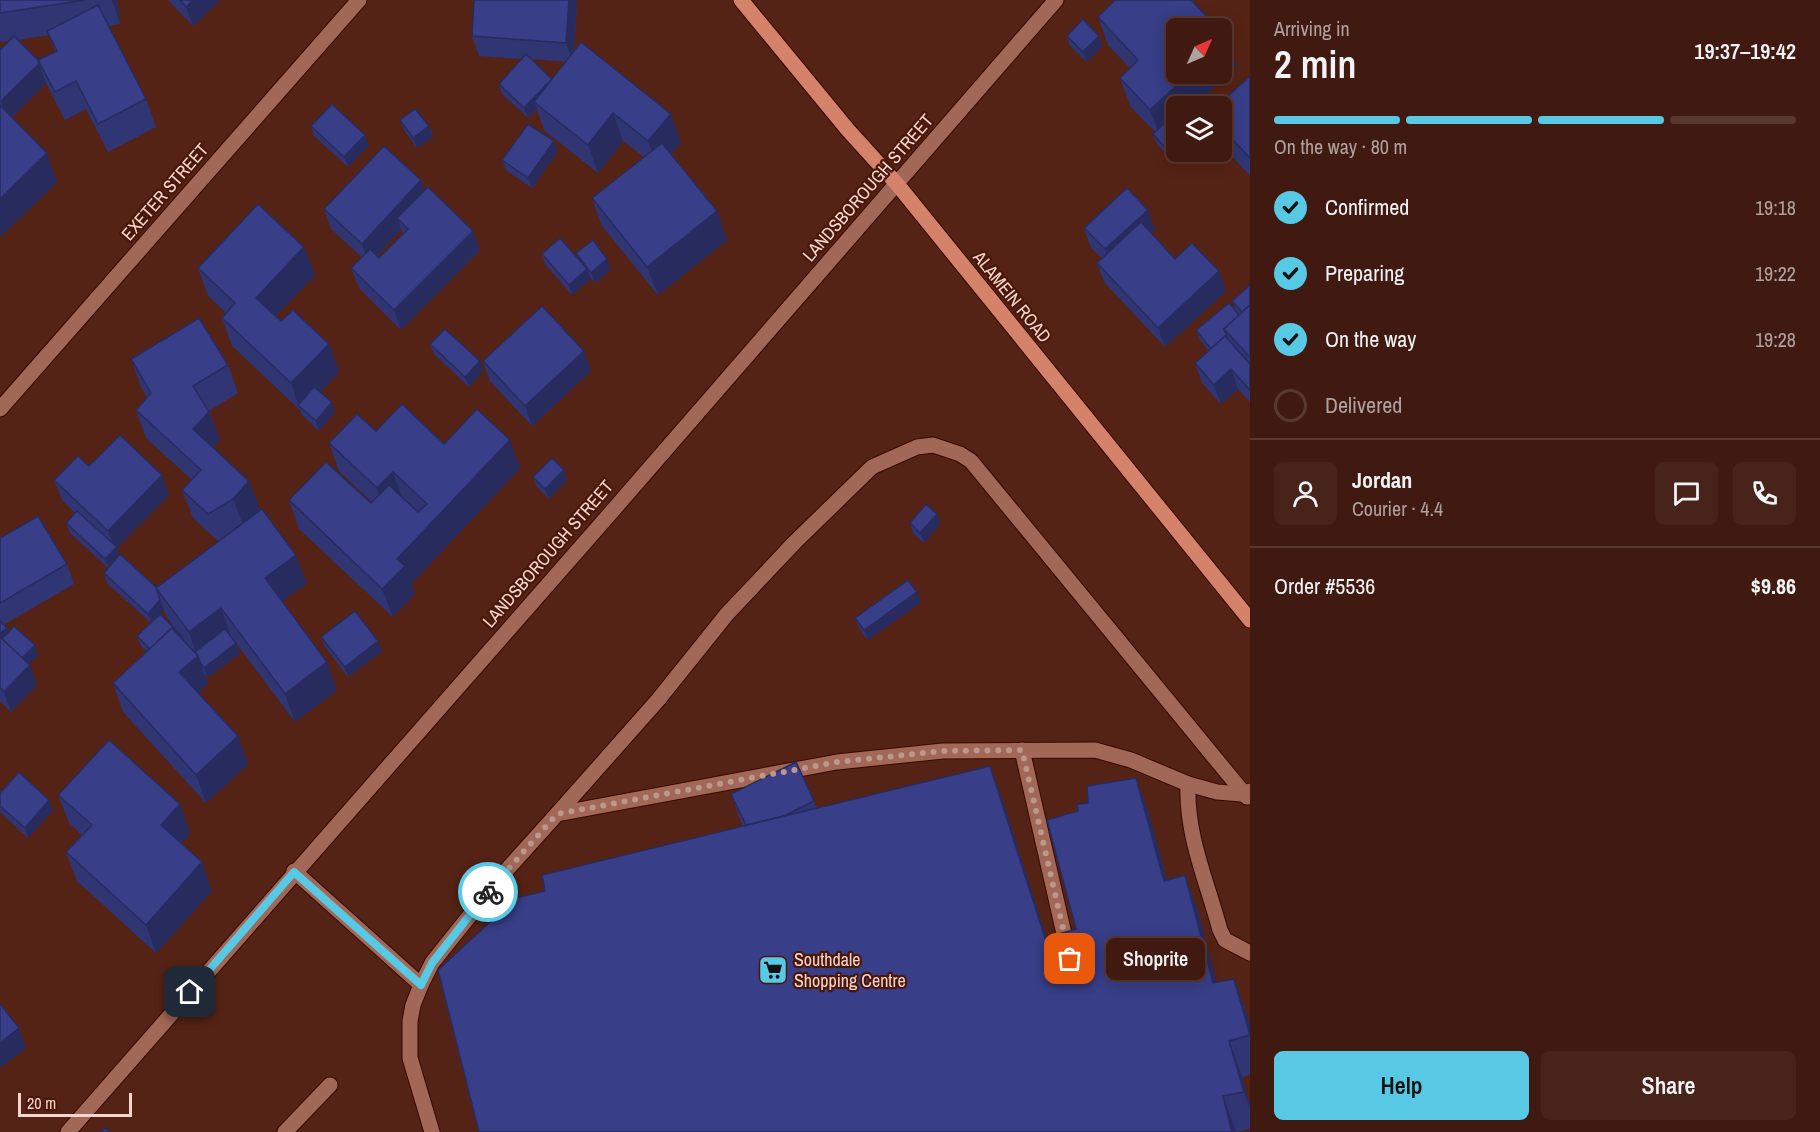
<!DOCTYPE html>
<meta charset="utf-8">
<style>
body{margin:0;font-family:"Archivo Narrow",sans-serif;background:#472319;color:#f1f3f6;height:100vh;display:flex;flex-direction:column;font-size:22px;white-space:nowrap}
*{box-sizing:border-box;margin:0}
p{font-size:20px;color:#aea19f}
.icon{flex:none;width:33px;height:33px;fill:none;stroke:currentColor;stroke-width:2;stroke-linecap:round;stroke-linejoin:round}
.map{position:relative;flex:1;overflow:hidden}
.panel{display:flex;flex-direction:column;background:#401a10;width:570px}
.panel>*{flex:none}
.needle{width:39px;rotate:45deg}
.controls{position:absolute;left:1166px;top:18px;display:grid;gap:12px}
.controls a{display:grid;place-items:center;width:66px;height:66px;border-radius:9px;background:#401a10;box-shadow:0 3px 15px #0003,0 0 0 2px #593830;font-size:30px}
.scale{position:absolute;left:18px;bottom:15px;width:114px;box-sizing:border-box;padding-left:6px;border:3px solid #f6d5cc;border-top:0;font-size:16px;line-height:21px;white-space:nowrap;color:#f6d5cc;-webkit-text-stroke:4px #4a180b;paint-order:stroke}
.pin{position:absolute;display:grid;place-items:center;width:51px;height:51px;color:#fff;margin:-26px;border-radius:12px;box-shadow:0 3px 9px #0006}
.courier{position:absolute;display:grid;place-items:center;width:60px;height:60px;margin:-30px;border:4px solid #58c9e4;border-radius:50%;background:#fff;color:#222;box-shadow:0 2px 8px #0007}
.bubble{position:absolute;height:42px;border-radius:9px;background:#401a10;box-shadow:0 3px 15px #0003,0 0 0 2px #593830;font-size:20px;font-weight:600;line-height:42px;text-align:center}
.head em{font-style:normal;font-weight:600}
.head div{display:flex;flex-direction:column-reverse}
.head{display:flex;align-items:center;justify-content:space-between;height:102px;padding:0 24px}
h1{font-size:39px;font-weight:600;line-height:45px}
.bar{display:grid;grid-template-columns:repeat(4,1fr);gap:9px 6px;align-content:center;height:72px;padding:0 24px}
.bar i{height:8px;border-radius:4px;background:#593830}
.bar .on{background:#58c9e4}
.bar p{grid-column:span 4}
.line{display:flex;align-items:center;gap:15px;padding:0 24px;border-top:2px solid #593830}
.line div{flex:1}
.round{display:grid;place-items:center;flex:none;width:63px;height:63px;border-radius:9px;background:#472319}
ol{padding:0 24px;list-style:none}
li{display:flex;align-items:center;gap:18px;height:66px}
li p{margin-inline-start:auto}
li .icon{padding:6px;border-radius:50%;background:#58c9e4;color:#111;stroke-width:4}
li:last-child{color:#aea19f}
li i{width:33px;height:33px;border:3px solid #593830;border-radius:50%}
.action{display:flex;gap:12px;margin-top:auto;padding:12px 24px}
.action a{flex:1;height:69px;border-radius:9px;background:#58c9e4;color:#111;font-size:24px;font-weight:600;line-height:69px;text-align:center}
.action a+a{background:#472319;color:#f1f3f6}
main{display:flex;flex:1;min-height:0}
.map>svg:first-child{display:block}
.lines{fill:none;stroke-linecap:round;stroke-linejoin:round}
.minor-casing{stroke:#380800;stroke-width:17}
.major-casing{stroke:#380800;stroke-width:17}
.minor{stroke:#a16757;stroke-width:15}
.major{stroke:#d5826b;stroke-width:15}
.wall{fill:#303574;fill-rule:evenodd}
.shaded-wall{fill:#272b5e}
.building{fill:#383e87;stroke:#272b5e;stroke-width:1.5}
.done{stroke:#be978c;stroke-width:6;stroke-dasharray:0 10.8}
.route{stroke:#58c9e4;stroke-width:8}
.labels{text-anchor:middle;stroke-width:4.5;stroke-linejoin:round;paint-order:stroke}
.street-label{font-size:18px;fill:#f6d5cc;stroke:#4a180b}
.poi-label{font-size:18px;fill:#f6d5cc;stroke:#4a180b;text-anchor:start}
</style>
<main>
<div class="map">
<svg width="1250" height="1132" viewBox="0 0 1250 1132">
<rect width="100%" height="100%" fill="#552315"/>
<g class="lines">
<g class="minor-casing">
<g id="minor">
<path d="M0,409l359,-409"/>
<path d="M1022,750l46,201"/>
<path d="M1188,784c-2,52 19,97 32,146l5,10 25,13"/>
<path d="M557,814l101,-114 69,-86 68,-72 77,-75 45,-20 16,-2 27,9 11,7 276,336"/>
<path d="M294,871l127,114"/>
<path d="M68,1132l547,-624 441,-508"/>
<path d="M285,1132l45,-47"/>
<path d="M432,1132l-22,-74v-37l3,-16 8,-20 11,-22 15,-19 57,-71 53,-59 280,-52 106,-11 152,-1 36,10 57,24 29,8 25,2 8,-3"/>
</g>
</g>
<g class="major-casing">
<path id="major" d="M741,0l107,130 49,54 353,436"/>
</g>
<use href="#minor" class="minor"/>
<use href="#major" class="major"/>
</g>
<g class="wall">
<path d="M0,0h117l3,24 -11,2 37,73 10,28 -48,25 -22,-43 -21,11 -19,-37 -34,34 45,65 -57,55v-187l9,-9 -8,1 -1,-1zM49,35l6,17 -17,8 -20,-20z"/>
<path d="M168,0h52l-27,26z"/>
<path d="M474,0h102l1,3 -3,49 107,90 -10,12 46,57 10,29 -69,55 -56,-69 -10,-28 52,-41 -21,-16 -25,32 -54,-43 -7,-21 -9,9 -26,-24 -3,-10 23,-25 -43,-3 -7,-20zM532,59l34,3 -14,17z"/>
<path d="M1098,17l139,49 -61,40v59l-19,-21 -4,-10 2,-2 -25,-26 -10,-28 10,-10 -22,-23z"/>
<path d="M1067,36h32l3,10 -15,16 -17,-16z"/>
<path d="M1250,76v100l-29,-32v-38z"/>
<path d="M400,120l29,6 4,10 -16,12 -13,-18z"/>
<path d="M311,126l58,19 -21,22 -34,-31z"/>
<path d="M558,151l-26,37 -26,-18 -4,-10z"/>
<path d="M425,190l48,41 7,19 -79,80 -42,-42 -8,-20 11,-11 -31,-28 -7,-20zM401,229l2,5 -24,24 -2,-2z"/>
<path d="M1084,228l71,1 -4,4 24,26 51,32 -61,56 -61,-65 -7,-19 5,-5 -11,-10z"/>
<path d="M304,247l11,28 -40,41 6,5 48,23 10,28 -19,20 15,20 -16,19 -17,-16 -2,-5 -68,-64 -10,-28 4,-5 -18,-17 -10,-28z"/>
<path d="M576,253l35,16 -16,14 -6,-8 2,4 -19,16 -27,-31 -3,-10 37,6z"/>
<path d="M1250,285v117l-12,-13 -17,15 -19,-21 -7,-20 14,-12 -9,-11 -4,-10 43,-15 -3,-4 -4,-10z"/>
<path d="M430,344l50,17 3,10 -14,16 -35,-33z"/>
<path d="M131,359l97,6 10,28 -29,18 11,29 -7,8 47,61 -4,5 51,69 -25,18 55,89 -42,32 -59,-79 4,10 -33,25 -3,-4 4,10 -10,9 40,43 10,28 -42,39 -83,-91 -10,-29 34,-31 -6,-6 -4,-10 14,-13 -44,-40 -3,-10 4,-5 -38,-35 -4,-10 9,-10 -13,-13 -8,-20 35,-14 80,29 -52,53 2,7 37,32 62,-46 -25,-23 -11,-28 10,-10 -46,-42 -10,-28 11,-13 -6,-10zM164,610l2,6 12,17 -18,-18z"/>
<path d="M483,361l108,10 -59,55 -42,-45z"/>
<path d="M376,431l68,13 76,24 -109,116 4,10 -22,23 -94,-88 -10,-29 82,3 1,-1 -33,-31 -10,-28z"/>
<path d="M564,470l3,10 -18,19 -12,-12 -4,-10z"/>
<path d="M937,514l3,10 -16,19 -11,-10 -3,-10z"/>
<path d="M0,538l67,26 7,20 -71,41 5,8 30,22 -9,9 8,21 -26,27 -11,-11z"/>
<path d="M921,602l-53,38 -9,-12 -4,-10z"/>
<path d="M321,637l61,14 -34,26 -23,-30z"/>
<path d="M990,766l13,35 43,137 30,-9 2,-118 10,-8 48,-25 13,36 18,66 31,31 18,71 18,-3 13,35 3,12v49l-8,2 8,27v25l-14,3 -691,-241 198,-65 -5,-12 -7,-20 83,7 3,7z"/>
<path d="M0,793l49,7 4,10 -25,28 -28,-26z"/>
<path d="M58,795l122,9 10,29 -9,10 31,48 -56,62 -79,-72 -11,-29 16,-17 -13,-12z"/>
</g>
<g class="shaded-wall">
<path d="M112,0h5l3,24z"/>
<path d="M193,0h27l-27,26 -7,-19z"/>
<path d="M569,0h7l1,3 -4,59 -7,-19z"/>
<path d="M1099,36l3,10 -15,16 -4,-10z"/>
<path d="M1227,38l10,28 -43,40h-18v18l-15,15 -11,-29 39,-36h32v-31z"/>
<path d="M39,64l7,19 -38,38 -7,-20z"/>
<path d="M552,79l-18,23 3,7 -9,9 -4,-10z"/>
<path d="M613,113l10,28 -25,32 -10,-28z"/>
<path d="M671,114l10,28 -22,27 -11,-28z"/>
<path d="M429,126l4,10 -16,12 -4,-10z"/>
<path d="M365,135l4,10 -21,22 -4,-10z"/>
<path d="M554,141l4,10 -26,37 -4,-10z"/>
<path d="M1176,152h15l-15,13 -4,-10z"/>
<path d="M47,153l10,29 -57,55v-38z"/>
<path d="M421,180l8,20 -32,18 4,11 -32,35 -7,-20z"/>
<path d="M1148,210l7,19 -43,40 -7,-20z"/>
<path d="M717,211l10,29 -69,55 -11,-28z"/>
<path d="M473,231l7,19 -79,80 -7,-20z"/>
<path d="M304,247l11,28 -49,51 -10,-28z"/>
<path d="M607,259l4,10 -16,14 -4,-10z"/>
<path d="M587,269l4,10 -19,16 -3,-10z"/>
<path d="M1219,271l7,20 -61,56 -7,-19z"/>
<path d="M329,344l10,28 -36,38 -4,-3 -8,-24z"/>
<path d="M584,351l7,20 -59,55 -7,-20z"/>
<path d="M480,361l3,10 -14,16 -4,-10z"/>
<path d="M1231,369l7,20 -17,15 -7,-19z"/>
<path d="M332,402l3,10 -16,19 -3,-10z"/>
<path d="M209,412l11,28 -17,18 -10,-29z"/>
<path d="M510,440l10,28 -109,116 4,10 -22,23 -11,-28 15,-30z"/>
<path d="M564,470l3,10 -18,19 -4,-10z"/>
<path d="M393,472l10,28 -16,16 -10,-28z"/>
<path d="M162,475l7,20 -52,53 3,9 -11,12 -4,-10 10,-10 -7,-18z"/>
<path d="M249,481l11,28 -16,18 -11,-28z"/>
<path d="M937,514l3,10 -16,19 -4,-10z"/>
<path d="M296,555l11,28 -31,23 -11,-28z"/>
<path d="M917,592l4,10 -53,38 -4,-10z"/>
<path d="M160,600l4,10 -12,14 -4,-10z"/>
<path d="M221,608l10,28 -32,24 9,24 -18,16 -11,-28 18,-16 -8,-24z"/>
<path d="M7,628l3,10 -10,9v-13z"/>
<path d="M378,641l4,10 -34,26 -3,-10z"/>
<path d="M236,643l4,10 -33,25 -3,-10z"/>
<path d="M35,645l3,10 -13,14 -3,-10z"/>
<path d="M327,662l10,28 -42,32 -10,-28z"/>
<path d="M30,665l7,20 -26,27 -7,-20z"/>
<path d="M238,736l10,28 -42,39 -10,-28z"/>
<path d="M990,766l13,35 55,173 -13,-36z"/>
<path d="M1136,778l13,36 28,102 -13,-35z"/>
<path d="M49,800l4,10 -25,28 -3,-10z"/>
<path d="M180,804l10,29 -18,21 -11,-29z"/>
<path d="M202,862l10,29 -56,62 -10,-28z"/>
<path d="M1185,875l13,36 28,107 -13,-35z"/>
<path d="M1234,979l13,35 3,12v9z"/>
<path d="M19,1028l7,20 -26,20v-25z"/>
<path d="M1229,1041l13,36 8,27v5l-6,-17z"/>
<path d="M1223,1096l13,36h-4z"/>
</g>
<g class="building">
<path d="M0,0h85l-85,13z"/>
<path d="M180,0h13l-7,7z"/>
<path d="M474,0h95l-3,43 -94,-7z"/>
<path d="M1115,0h76l27,28h-42v46h13l-39,36 -30,-32 18,-18 -40,-43z"/>
<path d="M98,5l48,94 -48,25 -22,-43 -21,11 -17,-32 19,-9 -10,-20z"/>
<path d="M1083,19l16,17 -16,16 -16,-16z"/>
<path d="M1221,32l6,6 -6,5z"/>
<path d="M14,36l24,24 1,4 -38,37 -1,-1v-50z"/>
<path d="M581,42l90,72 -23,27 -35,-28 -25,32 -54,-43z"/>
<path d="M526,54l26,25 -28,29 -25,-24z"/>
<path d="M1250,76v82l-29,-31v-21h-4z"/>
<path d="M332,104l33,31 -21,22 -33,-31z"/>
<path d="M0,105l47,48 -47,46z"/>
<path d="M415,109l14,17 -16,12 -13,-18z"/>
<path d="M1173,115l3,3v34l-4,3 -19,-21z"/>
<path d="M528,124l26,17 -26,37 -26,-18z"/>
<path d="M662,143l55,68 -70,56 -55,-69z"/>
<path d="M384,146l37,34 -59,64 -38,-35z"/>
<path d="M428,187l45,44 -79,79 -43,-42 19,-19 9,9 29,-29 -11,-11z"/>
<path d="M1127,188l21,22 -43,39 -21,-21z"/>
<path d="M258,204l46,43 -48,51 25,23 12,-11 36,34 -38,39 -69,-65 13,-15 -37,-35z"/>
<path d="M1141,222l34,37 17,-16 27,28 -61,57 -61,-65z"/>
<path d="M560,238l27,31 -18,16 -27,-31z"/>
<path d="M593,240l14,19 -16,14 -15,-20z"/>
<path d="M1250,285v20l-8,7 -10,-11z"/>
<path d="M1229,303l10,12 -15,14 4,11 -3,-4 -14,13 -15,-19z"/>
<path d="M1250,305v52l-26,-28z"/>
<path d="M542,306l42,45 -59,55 -42,-45z"/>
<path d="M199,318l29,47 -35,21 16,26 -16,17 56,52 -16,18 -25,15 -26,-24 19,-20 -65,-60 15,-17 -20,-34z"/>
<path d="M445,329l35,32 -15,16 -35,-33z"/>
<path d="M1225,336l25,28v26l-19,-21 -17,16 -19,-22z"/>
<path d="M314,387l18,15 -16,19 -18,-16z"/>
<path d="M402,404l42,40 33,-35 33,31 -113,119 8,7 -23,23 -93,-89 37,-38 45,41 18,-18 29,27 9,-8 -34,-32 -16,16 -48,-45 28,-29 19,17z"/>
<path d="M120,435l42,40 -54,56 -54,-51 24,-24 11,10z"/>
<path d="M552,458l12,12 -19,19 -12,-12z"/>
<path d="M926,504l11,10 -17,19 -10,-10z"/>
<path d="M262,509l34,46 -31,23 62,84 -42,32 -64,-86 -32,24 -33,-44z"/>
<path d="M77,511l40,36 -12,12 -39,-36z"/>
<path d="M38,516l29,48 -67,39v-65z"/>
<path d="M120,554l36,33v1l4,12 -12,14 -44,-41z"/>
<path d="M908,580l9,12 -53,38 -9,-12z"/>
<path d="M355,611l23,30 -33,26 -24,-30z"/>
<path d="M160,614l21,21 -1,2 -8,-9 -22,21 -13,-13z"/>
<path d="M0,621l7,7 -7,6z"/>
<path d="M14,626l21,19 -13,13 -20,-19z"/>
<path d="M172,628l26,28 -19,16 59,64 -42,39 -83,-92z"/>
<path d="M225,629l11,14 -32,25 -3,-4 -3,-8 -3,-4z"/>
<path d="M0,637l30,28 -26,27 -4,-4z"/>
<path d="M109,740l71,64 -19,21 41,37 -56,63 -80,-73 26,-27 -34,-30z"/>
<path d="M796,762l18,39 -30,15 -38,9 -15,-31z"/>
<path d="M990,766l55,172 31,-9 -29,-109 31,-9 -1,-7 11,-1 -1,-17 49,-8 28,103 21,-6 28,108 21,-4 16,56 -21,6 15,51 -21,4 9,36h-753l-41,-162 78,-72 29,-7 -3,-16z"/>
<path d="M19,772l30,28 -24,28 -25,-22v-13z"/>
<path d="M0,1004l19,24 -19,15z"/>
<path d="M105,1128l5,4h-9z"/>
</g>
<g class="lines">
<path class="done" d="M488,892l69,-78 280,-52 106,-11 79,-1 48,209"/>
<path class="route" d="M190,992l104,-120 127,113 11,-22 56,-71"/>
</g>
<defs>
<g id="supermarket-square" transform="scale(1.5)"><rect x="-9" y="-9" width="18" height="18" rx="4" fill="#58c9e4" stroke="#4a180b"/><path d="M-6-5.5h2.5l.6 2H6L4.5 2H-2.5L-4.4-4H-6ZM-1.5 3.2a1.3 1.3 0 1 0 .1 0ZM3 3.2a1.3 1.3 0 1 0 .1 0Z" fill="#111"/></g>
</defs>
<g fill-rule="evenodd">
<use href="#supermarket-square" x="773" y="970"/>
</g>
<g class="labels">
<g class="street-label">
<text transform="translate(868 188) rotate(-49)" y="6">LANDSBOROUGH STREET</text>
<text transform="translate(165 192) rotate(-49)" y="6">EXETER STREET</text>
<text transform="translate(1012 297) rotate(51)" y="6">ALAMEIN ROAD</text>
<text transform="translate(548 554) rotate(-49)" y="6">LANDSBOROUGH STREET</text>
</g>
<g class="poi-label">
<text x="794" y="966">Southdale<tspan x="794" dy="21">Shopping Centre</tspan></text>
</g>
</g>
</svg>
<div class="controls">
<a><svg class="needle" viewBox="-14 -14 28 28"><path d="M0-13l5 13h-10z" fill="#e53935"/><path d="M0 13l5-13h-10z" fill="#aea19f"/></svg></a>
<a><svg class="icon" aria-label="layers" viewBox="0 0 24 24"><path d="M12 4l9 5-9 5-9-5zM3 14l9 5 9-5"/></svg></a>
</div>
<div class="scale">20 m</div>
<div class="pin" style="left:1070px;top:959px;background:#ea580c"><svg class="icon" aria-label="bag" viewBox="0 0 24 24"><path d="M5 8h14l-1 12H6zM9 8a3 3 0 0 1 6 0"/></svg></div>
<div class="pin" style="left:190px;top:992px;background:#1f2937"><svg class="icon" aria-label="home" viewBox="0 0 24 24"><path d="M3 11l9-7 9 7M6 9v11h12V9"/></svg></div>
<div class="courier" style="left:488px;top:892px"><svg class="icon" aria-label="bike" viewBox="0 0 24 24"><circle cx="6" cy="16" r="4"/><circle cx="18" cy="16" r="4"/><path d="M6 16l4-8h5l3 8M10 8l3 8H6M13 5h3"/></svg></div>
<div class="bubble" style="left:1106px;top:938px;width:99px">Shoprite</div>
</div>
<section class="panel">
<div class="head"><div><h1>2 min</h1><p>Arriving in</p></div><em>19:37–19:42</em></div>
<div class="bar"><i class="on"></i><i class="on"></i><i class="on"></i><i></i><p>On the way · 80 m</p></div>
<ol>
<li><svg class="icon" aria-label="check" viewBox="0 0 24 24"><path d="M5 12l5 5 9-10"/></svg>Confirmed<p>19:18</p></li>
<li><svg class="icon" aria-label="check" viewBox="0 0 24 24"><path d="M5 12l5 5 9-10"/></svg>Preparing<p>19:22</p></li>
<li><svg class="icon" aria-label="check" viewBox="0 0 24 24"><path d="M5 12l5 5 9-10"/></svg>On the way<p>19:28</p></li>
<li><i></i>Delivered</li>
</ol>
<div class="line" style="height:108px"><a class="round"><svg class="icon" aria-label="person" viewBox="0 0 24 24"><circle cx="12" cy="8" r="4"/><path d="M4 21q1-7 8-7t8 7"/></svg></a><div><b>Jordan</b><p>Courier · 4.4</p></div><a class="round"><svg class="icon" aria-label="chat" viewBox="0 0 24 24"><path d="M4 5h16v11H9l-5 4z"/></svg></a><a class="round"><svg class="icon" aria-label="phone" viewBox="0 0 24 24"><path d="M5 4h4l2 5-3 2q2 4 5 5l2-3 5 2v4C11 20 4 13 5 4z"/></svg></a></div>
<div class="line" style="height:78px"><div>Order #5536</div><b>$9.86</b></div>
<div class="action"><a>Help</a><a>Share</a></div>
</section>
</main>
